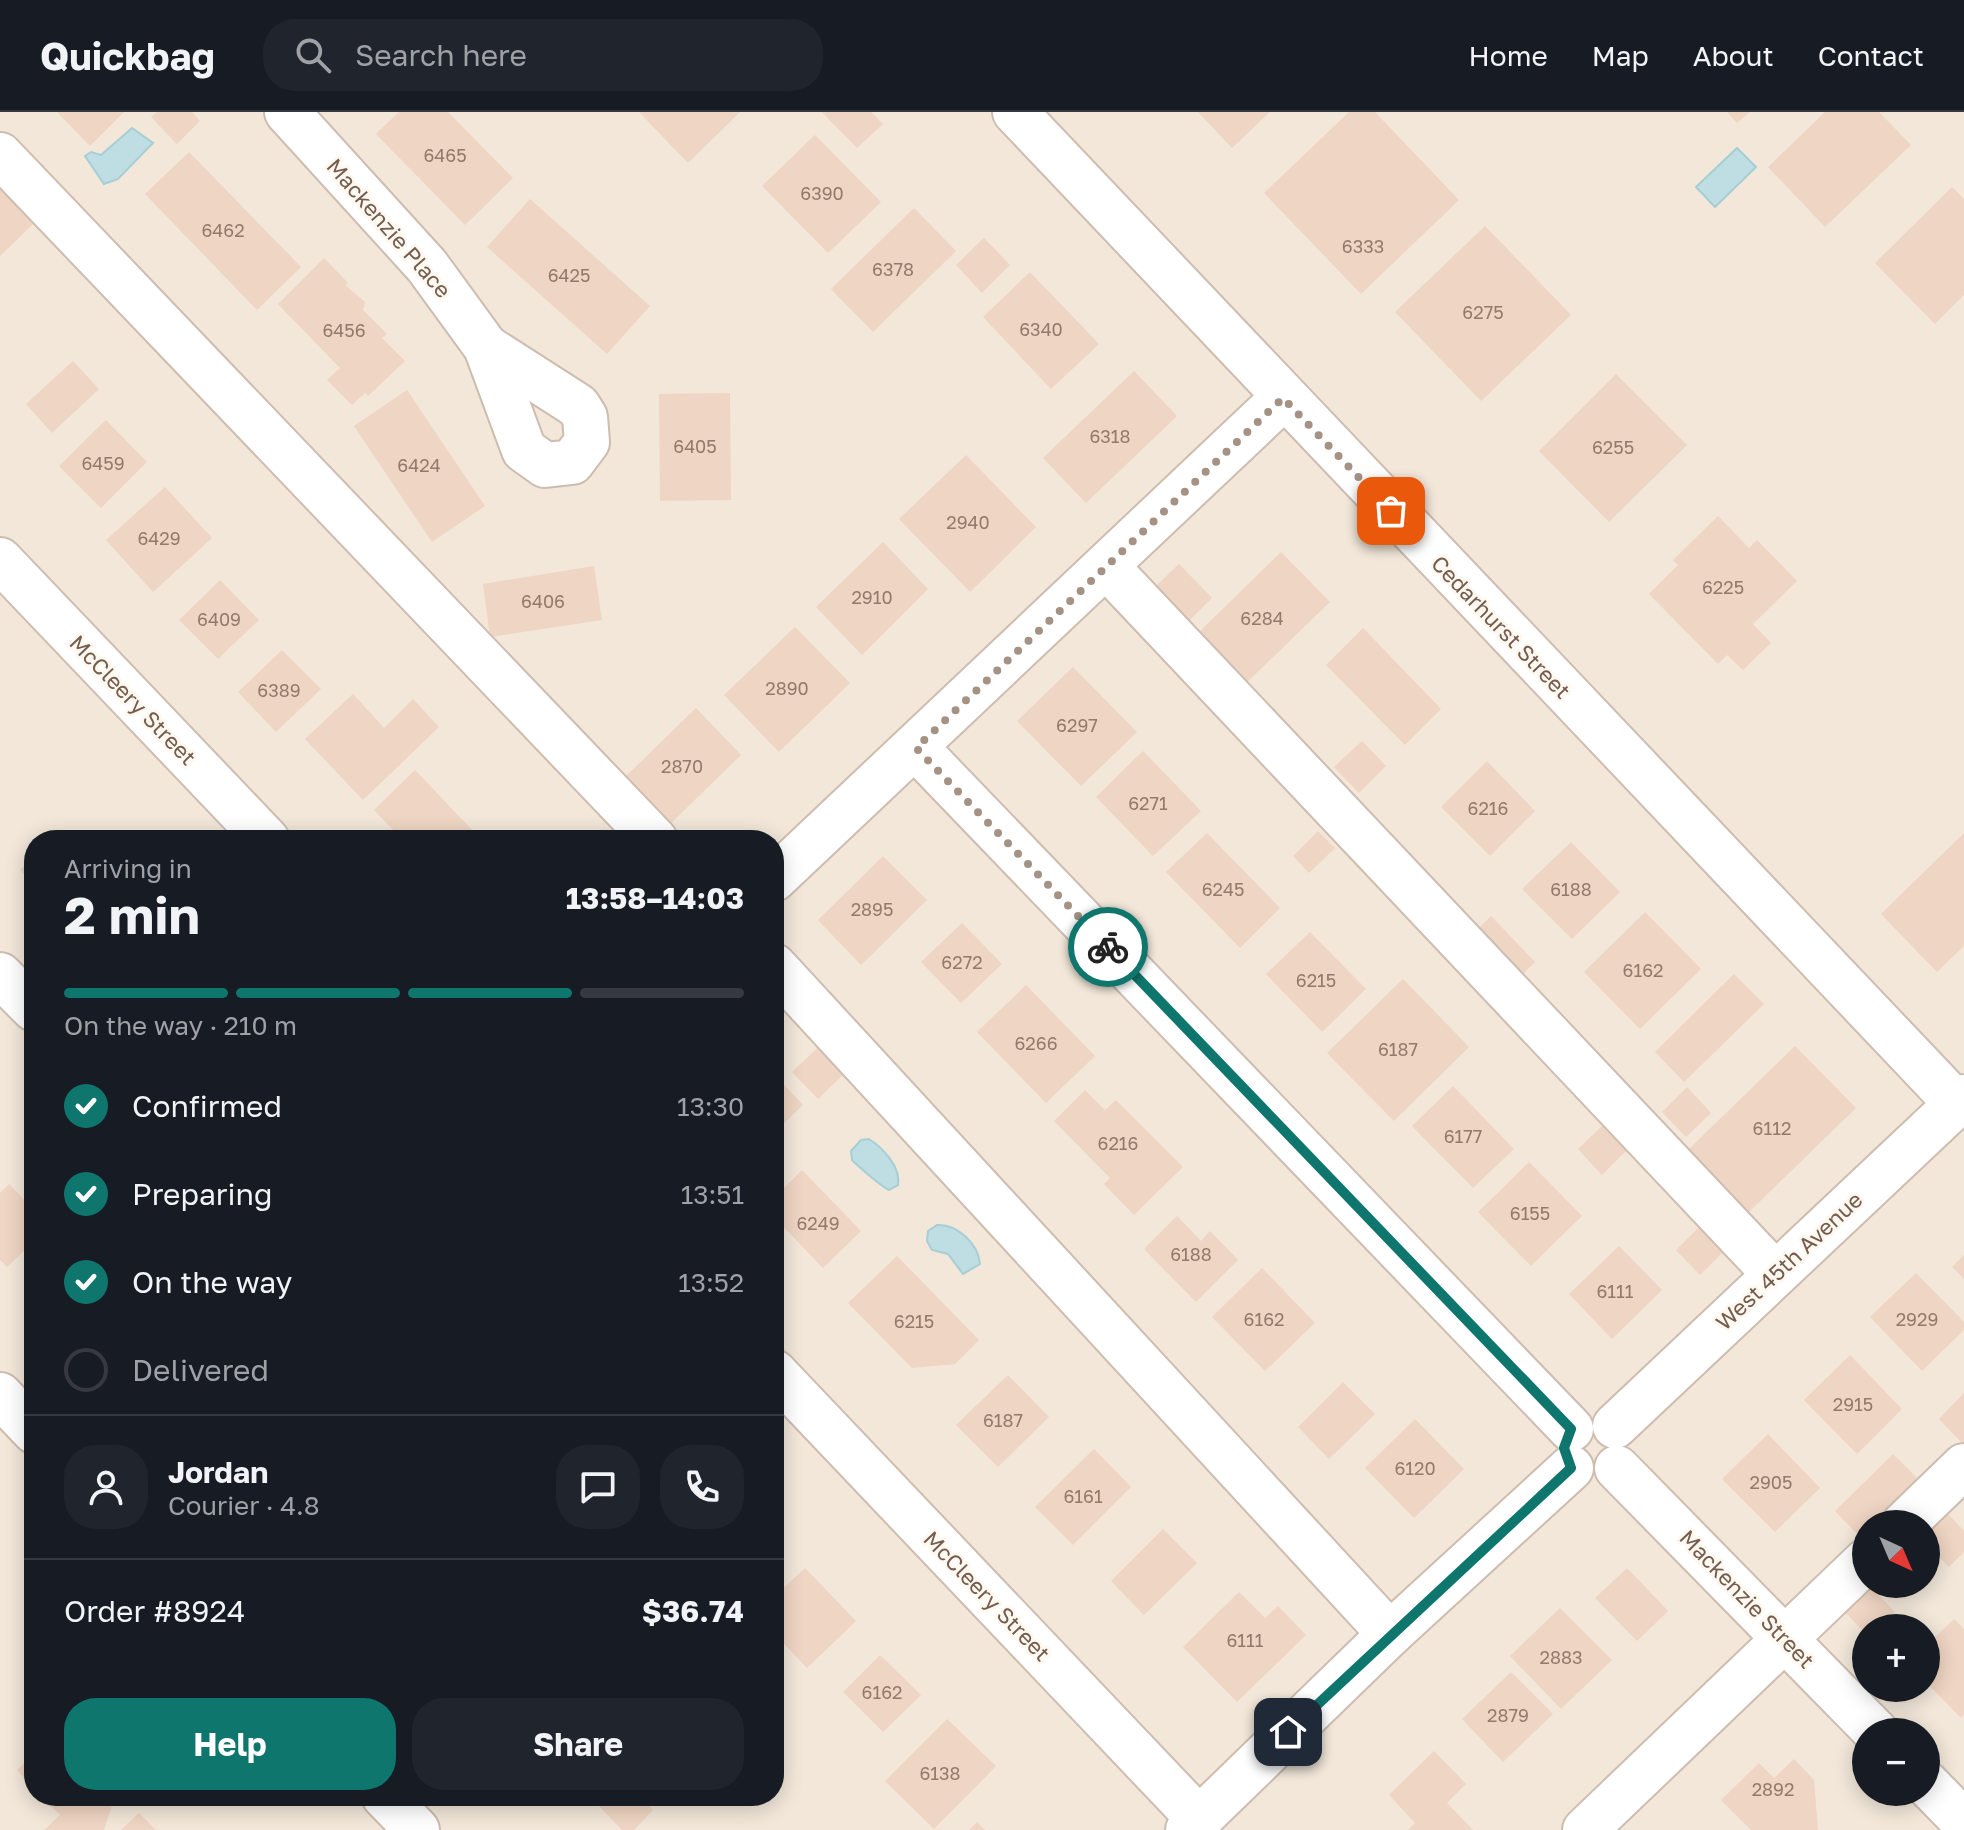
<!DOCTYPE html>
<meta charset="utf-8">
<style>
body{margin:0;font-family:"Golos Text",sans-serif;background:#20242c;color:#f1f3f6;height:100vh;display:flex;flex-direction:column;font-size:30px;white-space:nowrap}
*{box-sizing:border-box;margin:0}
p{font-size:26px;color:#9ea1a6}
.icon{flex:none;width:44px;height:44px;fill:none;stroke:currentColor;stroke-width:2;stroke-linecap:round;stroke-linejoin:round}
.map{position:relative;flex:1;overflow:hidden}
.details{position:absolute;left:24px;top:718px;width:760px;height:976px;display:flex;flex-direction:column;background:#171b24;border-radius:32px;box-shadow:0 4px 20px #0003}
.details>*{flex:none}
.needle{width:52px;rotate:136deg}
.fabs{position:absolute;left:1852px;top:1398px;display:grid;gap:16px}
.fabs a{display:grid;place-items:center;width:88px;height:88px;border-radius:50%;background:#171b24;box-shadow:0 4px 20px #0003;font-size:40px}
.pin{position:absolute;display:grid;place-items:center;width:68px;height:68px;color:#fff;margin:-34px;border-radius:16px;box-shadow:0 4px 12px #0006}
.courier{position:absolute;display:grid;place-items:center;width:80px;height:80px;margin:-40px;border:6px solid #0f766e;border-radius:50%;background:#fff;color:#222;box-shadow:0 2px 10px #0007}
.overview em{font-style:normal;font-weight:700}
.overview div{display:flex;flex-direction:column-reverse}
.overview{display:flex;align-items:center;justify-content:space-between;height:136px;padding:0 40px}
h1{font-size:52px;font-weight:700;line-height:60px}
.bar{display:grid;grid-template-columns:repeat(4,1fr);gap:12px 8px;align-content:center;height:96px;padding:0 40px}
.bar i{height:10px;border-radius:6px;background:#363941}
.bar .selected{background:#0f766e}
.bar p{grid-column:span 4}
.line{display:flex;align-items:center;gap:20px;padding:0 40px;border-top:2px solid #363941}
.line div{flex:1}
.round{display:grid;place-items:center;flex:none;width:84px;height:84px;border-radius:32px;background:#20242c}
ol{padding:0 40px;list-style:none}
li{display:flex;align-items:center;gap:24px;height:88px}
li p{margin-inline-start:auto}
li .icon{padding:8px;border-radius:50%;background:#0f766e;color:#fff;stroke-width:4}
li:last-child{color:#9ea1a6}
li i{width:44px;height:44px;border:4px solid #363941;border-radius:50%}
.primary-button{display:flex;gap:16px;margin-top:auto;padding:16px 40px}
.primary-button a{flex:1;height:92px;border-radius:32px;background:#0f766e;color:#fff;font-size:32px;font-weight:700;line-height:92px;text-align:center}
.primary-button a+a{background:#20242c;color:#f1f3f6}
header{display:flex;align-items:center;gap:48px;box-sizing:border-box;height:112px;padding:0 40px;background:#171b24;border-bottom:2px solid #363941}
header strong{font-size:38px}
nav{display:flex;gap:44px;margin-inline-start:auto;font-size:28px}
.search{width:560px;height:72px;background:#20242c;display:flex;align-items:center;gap:20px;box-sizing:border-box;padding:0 28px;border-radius:32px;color:#9ea1a6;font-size:30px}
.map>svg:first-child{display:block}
.residential{fill:#f2e7d9;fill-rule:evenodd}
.water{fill:#bfdee4;stroke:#a6ced5;stroke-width:2}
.building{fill:#efd5c3}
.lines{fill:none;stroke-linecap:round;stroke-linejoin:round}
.minor-casing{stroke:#cdbdb0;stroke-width:48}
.minor{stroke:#fff;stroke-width:44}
.done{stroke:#a49285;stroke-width:8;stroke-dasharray:0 14.4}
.route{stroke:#0f766e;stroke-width:10}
.labels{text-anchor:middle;stroke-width:6;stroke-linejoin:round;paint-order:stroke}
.number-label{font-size:18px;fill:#947a6c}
.street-label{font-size:22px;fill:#755c4f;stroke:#fef9f0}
</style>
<header>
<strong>Quickbag</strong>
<div class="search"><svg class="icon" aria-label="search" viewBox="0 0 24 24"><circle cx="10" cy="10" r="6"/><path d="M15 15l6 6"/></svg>Search here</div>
<nav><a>Home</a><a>Map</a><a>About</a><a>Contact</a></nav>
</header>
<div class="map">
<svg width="1964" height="1718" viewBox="0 0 1964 1718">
<rect width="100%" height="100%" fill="#fbf5ea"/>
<path class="residential" d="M0,0h1964v1718h-1964zM34,728h740v956h-740zM1866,1412h60v60h-60zM1866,1516h60v60h-60zM1866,1620h60v60h-60z"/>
<g class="water">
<path d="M132,16l21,15 -35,36 -14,5 -19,-28 6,-4 10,3z"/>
<path d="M1737,36l19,19 -41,40 -19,-20z"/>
<path d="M869,1027c14,9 32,28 29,46l-9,5c-6,-2 -31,-24 -37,-30l-1,-9 10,-11z"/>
<path d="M937,1113c20,-1 41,18 43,39l-17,10 -15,-20 -16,-4 -5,-9 1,-10z"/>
</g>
<g class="building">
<path d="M57,0h67l-34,34z"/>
<path d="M157,0h35l8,9 -23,23 -26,-27z"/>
<path d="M399,0h49l65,66 -48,47 -89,-91z"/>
<path d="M639,0h101l-52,51z"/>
<path d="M822,0h49l12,12 -26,24z"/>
<path d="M1198,0h72l-38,36z"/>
<path d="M1349,0h26l84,88 -98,94 -97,-101z"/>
<path d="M1727,0h23l-13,11z"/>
<path d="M1825,0h54l32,33 -86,82 -57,-60z"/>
<path d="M815,23l66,67 -53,51 -66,-67z"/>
<path d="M189,40l112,115 -44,43 -112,-116z"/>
<path d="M1952,75l12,12v96l-29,29 -60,-61z"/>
<path d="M0,77l33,35 -33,32z"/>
<path d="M530,87l120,107 -43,48 -120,-107z"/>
<path d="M914,96l42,43 -83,81 -42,-43z"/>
<path d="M1485,114l86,89 -90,86 -86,-89z"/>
<path d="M984,126l26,27 -28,28 -26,-28z"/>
<path d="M324,146l24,25 -3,2 20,17 -2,8 24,24 -5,4 23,23 -37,35 -3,-3 -13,12 -25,-25 13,-12 -62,-64z"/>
<path d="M1030,160l69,72 -48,45 -68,-72z"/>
<path d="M73,249l26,28 -47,44 -26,-29z"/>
<path d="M1134,259l43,45 -91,87 -43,-45z"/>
<path d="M1616,262l71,71 -78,77 -70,-71z"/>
<path d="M407,278l78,116 -53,36 -78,-116z"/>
<path d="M730,281l1,107 -71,1 -1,-107z"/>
<path d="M106,308l41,42 -46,46 -42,-42z"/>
<path d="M966,343l70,72 -66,65 -71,-73z"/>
<path d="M165,375l47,51 -59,54 -47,-52z"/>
<path d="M1718,404l31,32 8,-8 40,41 -44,43 18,19 -28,27 -16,-15 -9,9 -69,-70 29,-29 -5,-5z"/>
<path d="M883,430l45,47 -66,66 -46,-48z"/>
<path d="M1281,440l49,50 -87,84 -48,-50z"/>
<path d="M1179,452l33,34 -26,26 -34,-34z"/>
<path d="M594,454l8,54 -112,17 -7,-53z"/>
<path d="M220,468l39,40 -41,39 -39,-39z"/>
<path d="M795,515l55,56 -71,69 -55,-57z"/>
<path d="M1363,516l78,81 -36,36 -79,-80z"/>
<path d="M282,538l39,39 -45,43 -38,-40z"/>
<path d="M1073,555l64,65 -56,54 -64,-65z"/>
<path d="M353,582l31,34 29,-29 26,28 -76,73 -58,-61z"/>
<path d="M696,596l45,47 -72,70 -46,-46z"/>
<path d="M1362,629l24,25 -27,27 -25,-26z"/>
<path d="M1143,639l58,60 -48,45 -57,-59z"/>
<path d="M1487,649l48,50 -45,45 -49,-49z"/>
<path d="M415,658l57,60 -10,10h-59l-29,-30z"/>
<path d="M97,718l10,10h-20z"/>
<path d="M1318,719l17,17 -26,25 -16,-17z"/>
<path d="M1207,721l73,75 -40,40 -74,-76z"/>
<path d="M1964,721v113l-27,26 -56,-58z"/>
<path d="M1571,730l49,50 -48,47 -50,-50z"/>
<path d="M34,744v28l-14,-14z"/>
<path d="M883,744l44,44 -66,65 -43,-45z"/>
<path d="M1645,800l56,57 -61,60 -56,-57z"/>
<path d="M1491,804l44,46 -16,16 -45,-45z"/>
<path d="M962,811l40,41 -41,39 -40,-41z"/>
<path d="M1310,820l56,57 -44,43 -56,-58z"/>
<path d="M1734,862l30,30 -80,78 -29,-30z"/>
<path d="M1403,867l66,68 -75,74 -67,-68z"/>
<path d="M1026,873l69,71 -49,47 -69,-71z"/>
<path d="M825,929l25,27 -32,31 -26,-27z"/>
<path d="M1795,934l61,62 -107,104 -61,-62z"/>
<path d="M774,962l29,31 -29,28z"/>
<path d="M1453,974l61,63 -41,39 -61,-62z"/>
<path d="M1687,975l24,26 -25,24 -24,-25z"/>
<path d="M1085,978l20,20 11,-10 67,67 -49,48 -30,-31 6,-6 -56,-57z"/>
<path d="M1602,1014l24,25 -24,24 -24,-26z"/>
<path d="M1529,1050l53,54 -51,50 -53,-54z"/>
<path d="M802,1058l59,61 -38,37 -49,-51v-19z"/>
<path d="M9,1072l25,26v31l-27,26 -7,-7v-67z"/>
<path d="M1177,1104l24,25 9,-10 28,29 -42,42 -52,-53z"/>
<path d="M1703,1111l24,25 -27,27 -24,-25z"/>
<path d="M1619,1134l43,44 -50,49 -43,-45z"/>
<path d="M1964,1143v24l-12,-12z"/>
<path d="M897,1144l82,84 -24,24 -43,4 -64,-65z"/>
<path d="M1262,1156l53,55 -50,48 -53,-54z"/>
<path d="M1916,1161l48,49v8l-42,41 -52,-54z"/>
<path d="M1850,1243l52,54 -45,45 -53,-54z"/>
<path d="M1008,1263l41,42 -51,50 -42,-42z"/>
<path d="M1343,1270l32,32 -46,45 -31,-32z"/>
<path d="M1964,1281v52l-25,-26z"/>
<path d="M1415,1307l49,50 -50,49 -49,-50z"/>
<path d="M1768,1322l52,54 -45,44 -53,-53z"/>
<path d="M1094,1337l37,38 -58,58 -38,-38z"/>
<path d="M1893,1342l29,29 -35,34 -4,-4 -10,11h-7v7l-6,6 -25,-26z"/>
<path d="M1946,1400l18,19v21l-15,15 -23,-23v-12z"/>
<path d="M1163,1417l34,34 -53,52 -33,-34z"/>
<path d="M805,1456l51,53 -49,47 -33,-35v-36z"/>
<path d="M1627,1456l41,43 -31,30 -42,-43z"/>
<path d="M1872,1476l23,24 -16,16h-13v6l-20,-21z"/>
<path d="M1239,1480l26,26 13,-12 28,29 -69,67 -54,-55z"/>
<path d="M1560,1496l52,52 -51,49 -51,-53z"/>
<path d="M1954,1507l10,10v85l-3,4 -35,-36v-36z"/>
<path d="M880,1543l41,40 -38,37 -40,-40z"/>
<path d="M1511,1560l42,42 -50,48 -41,-43z"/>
<path d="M947,1607l49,47 -62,63 -49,-48z"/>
<path d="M1434,1639l32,33 -19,19 26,27h-65l7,-7 -26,-28z"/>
<path d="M34,1642v34l-17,-18z"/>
<path d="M1794,1647l20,21 4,50h-67l-30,-30 38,-37 15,15z"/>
<path d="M41,1684h74l-11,34h-60l16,-15z"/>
<path d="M603,1684h36l14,14 -19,20h-12l-26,-27z"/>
<path d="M139,1701l17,17h-35z"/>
<path d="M977,1710l8,8h-16z"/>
</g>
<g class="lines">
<g class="minor-casing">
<g id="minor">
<path d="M287,0l140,154 59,81"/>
<path d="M1015,0l942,992"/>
<path d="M0,43l655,685"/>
<path d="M486,235l92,59 7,11 2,25 -15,20 -27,3 -21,-15z"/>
<path d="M0,448l267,280"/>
<path d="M1107,455l668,707"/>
<path d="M916,636l655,681"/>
<path d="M774,767l509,-481"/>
<path d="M774,854l616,668"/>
<path d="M0,863l34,34"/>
<path d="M774,1260l425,447"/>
<path d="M0,1283l34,36"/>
<path d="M1615,1314l349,-329"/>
<path d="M1617,1356l259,264"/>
<path d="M1904,1412l60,-58"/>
<path d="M1926,1671l38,39"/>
<path d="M384,1684l33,34"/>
<path d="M1188,1718l202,-196 181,-166"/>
<path d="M1585,1718l281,-269"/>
</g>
</g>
<use href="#minor" class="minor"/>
</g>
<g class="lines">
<path class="done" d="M1108,835l-192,-199 367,-350 108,113"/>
<path class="route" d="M1108,835l463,482 -7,19 7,20 -283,264"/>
</g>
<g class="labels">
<g class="number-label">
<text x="445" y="50">6465</text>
<text x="822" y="88">6390</text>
<text x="223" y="125">6462</text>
<text x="1363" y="141">6333</text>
<text x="893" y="164">6378</text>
<text x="569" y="170">6425</text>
<text x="1483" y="207">6275</text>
<text x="1041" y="224">6340</text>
<text x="344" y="225">6456</text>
<text x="1110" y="331">6318</text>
<text x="695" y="341">6405</text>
<text x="1613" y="342">6255</text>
<text x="103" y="358">6459</text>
<text x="419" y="360">6424</text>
<text x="968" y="417">2940</text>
<text x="159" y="433">6429</text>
<text x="1723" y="482">6225</text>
<text x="872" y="492">2910</text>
<text x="543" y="496">6406</text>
<text x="1262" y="513">6284</text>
<text x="219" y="514">6409</text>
<text x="787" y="583">2890</text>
<text x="279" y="585">6389</text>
<text x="1077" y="620">6297</text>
<text x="682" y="661">2870</text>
<text x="1148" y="698">6271</text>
<text x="1488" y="703">6216</text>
<text x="1223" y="784">6245</text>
<text x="1571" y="784">6188</text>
<text x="872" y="804">2895</text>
<text x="962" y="857">6272</text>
<text x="1643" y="865">6162</text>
<text x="1316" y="875">6215</text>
<text x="1036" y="938">6266</text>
<text x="1398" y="944">6187</text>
<text x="1772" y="1023">6112</text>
<text x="1463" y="1031">6177</text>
<text x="1118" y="1038">6216</text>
<text x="1530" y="1108">6155</text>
<text x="818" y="1118">6249</text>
<text x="1191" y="1149">6188</text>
<text x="1615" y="1186">6111</text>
<text x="1264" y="1214">6162</text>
<text x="1917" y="1214">2929</text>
<text x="914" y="1216">6215</text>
<text x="1853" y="1299">2915</text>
<text x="1003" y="1315">6187</text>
<text x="1415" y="1363">6120</text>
<text x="1771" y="1377">2905</text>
<text x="1083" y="1391">6161</text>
<text x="1245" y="1535">6111</text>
<text x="1561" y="1552">2883</text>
<text x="882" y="1587">6162</text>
<text x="1508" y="1610">2879</text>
<text x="940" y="1668">6138</text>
<text x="1773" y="1684">2892</text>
</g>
<g class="street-label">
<text transform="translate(389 116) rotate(49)" y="8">Mackenzie Place</text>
<text transform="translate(1501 515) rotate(46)" y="8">Cedarhurst Street</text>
<text transform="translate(133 588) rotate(46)" y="8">McCleery Street</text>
<text transform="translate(1789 1149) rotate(-43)" y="8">West 45th Avenue</text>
<text transform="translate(987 1484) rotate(46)" y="8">McCleery Street</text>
<text transform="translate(1747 1487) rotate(46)" y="8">Mackenzie Street</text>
</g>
</g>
</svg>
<div class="fabs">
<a><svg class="needle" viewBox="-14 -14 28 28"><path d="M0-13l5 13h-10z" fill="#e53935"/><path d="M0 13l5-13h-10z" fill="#9ea1a6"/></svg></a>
<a>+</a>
<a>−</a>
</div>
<div class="pin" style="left:1391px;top:399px;background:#ea580c"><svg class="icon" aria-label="bag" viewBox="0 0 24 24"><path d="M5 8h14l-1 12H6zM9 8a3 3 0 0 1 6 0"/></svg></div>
<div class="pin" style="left:1288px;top:1620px;background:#1f2937"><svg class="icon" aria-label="home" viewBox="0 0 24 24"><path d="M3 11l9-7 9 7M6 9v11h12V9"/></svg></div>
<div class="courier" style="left:1108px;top:835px"><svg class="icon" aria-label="bike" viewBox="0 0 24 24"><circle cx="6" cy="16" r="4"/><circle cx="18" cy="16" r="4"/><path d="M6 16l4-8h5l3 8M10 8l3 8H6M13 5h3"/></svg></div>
<section class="details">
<div class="overview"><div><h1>2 min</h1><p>Arriving in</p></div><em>13:58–14:03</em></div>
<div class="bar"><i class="selected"></i><i class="selected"></i><i class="selected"></i><i></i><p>On the way · 210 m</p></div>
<ol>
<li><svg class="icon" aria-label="check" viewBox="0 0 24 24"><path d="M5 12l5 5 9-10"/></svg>Confirmed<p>13:30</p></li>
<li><svg class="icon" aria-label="check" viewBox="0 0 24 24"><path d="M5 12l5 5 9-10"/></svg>Preparing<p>13:51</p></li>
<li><svg class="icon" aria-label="check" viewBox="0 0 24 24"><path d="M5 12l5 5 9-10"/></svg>On the way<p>13:52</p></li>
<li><i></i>Delivered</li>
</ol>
<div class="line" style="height:144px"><a class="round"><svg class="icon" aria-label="person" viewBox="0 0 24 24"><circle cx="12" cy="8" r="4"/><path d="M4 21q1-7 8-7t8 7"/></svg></a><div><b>Jordan</b><p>Courier · 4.8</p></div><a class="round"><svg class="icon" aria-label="chat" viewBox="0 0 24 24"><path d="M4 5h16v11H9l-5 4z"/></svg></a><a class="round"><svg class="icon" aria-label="phone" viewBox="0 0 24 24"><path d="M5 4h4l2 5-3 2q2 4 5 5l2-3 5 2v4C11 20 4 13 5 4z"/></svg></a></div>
<div class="line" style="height:104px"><div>Order #8924</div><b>$36.74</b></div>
<div class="primary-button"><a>Help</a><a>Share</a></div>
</section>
</div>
